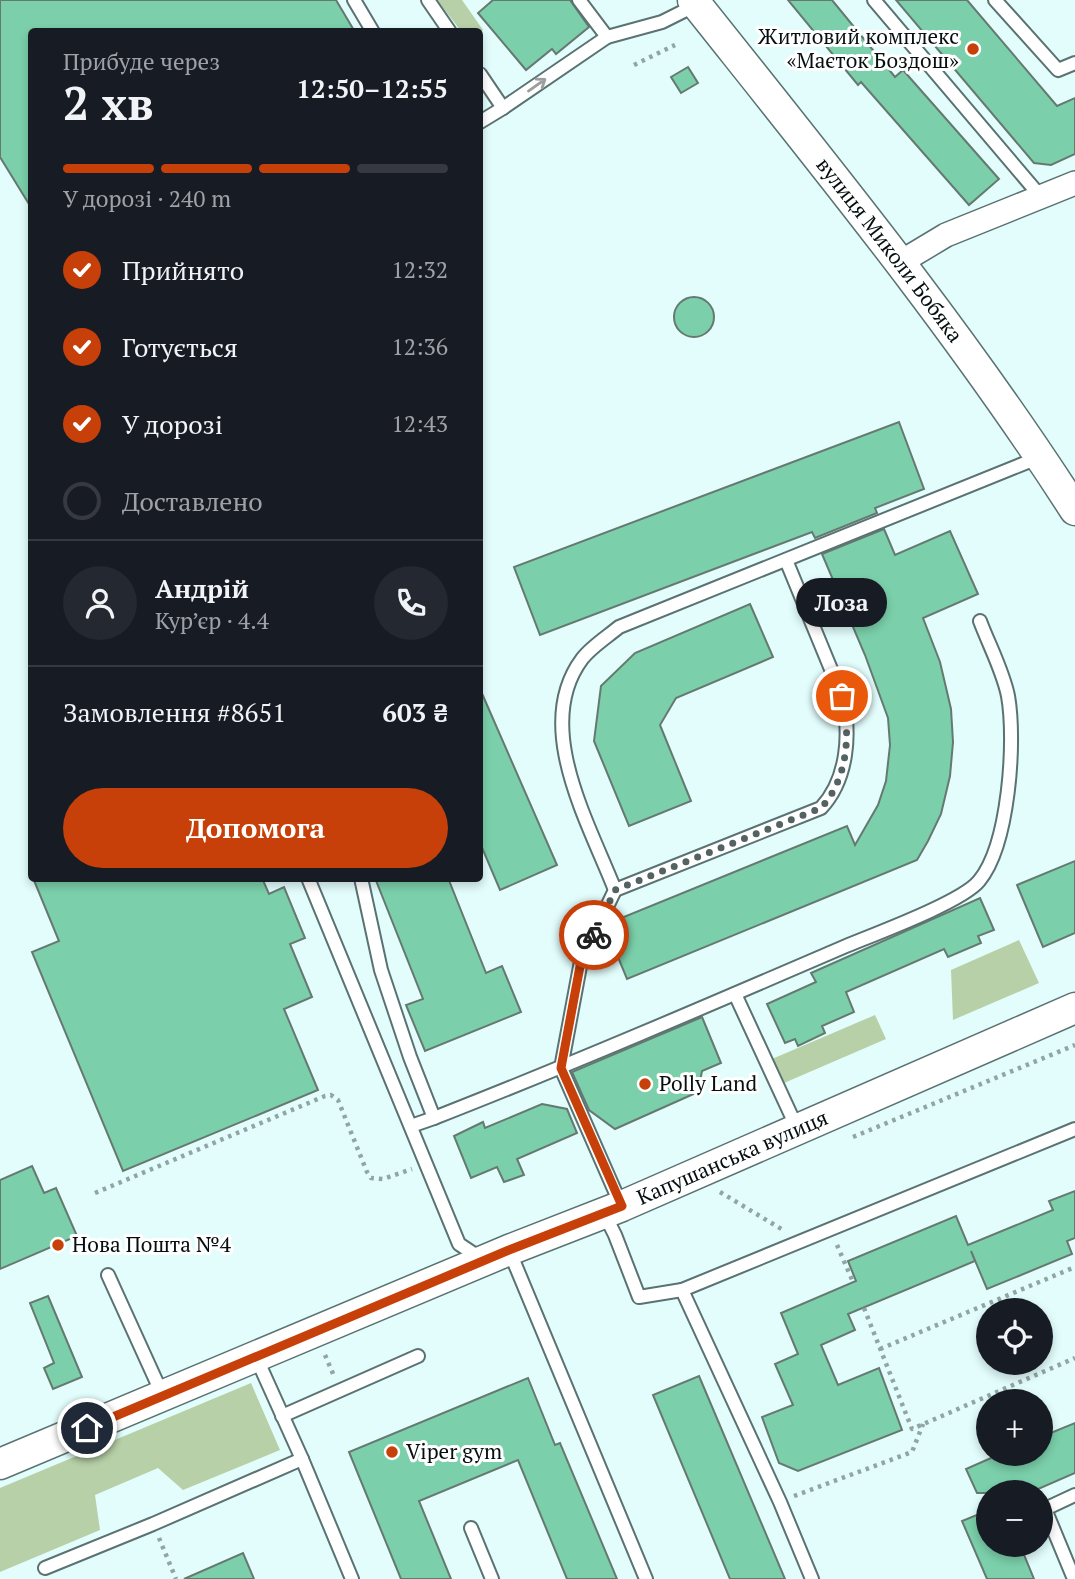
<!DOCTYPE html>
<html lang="uk">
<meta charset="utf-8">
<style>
body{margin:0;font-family:"PT Serif",serif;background:#242831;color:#f1f3f6;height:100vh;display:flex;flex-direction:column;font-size:26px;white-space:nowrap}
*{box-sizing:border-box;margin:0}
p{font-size:23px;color:#9ea1a6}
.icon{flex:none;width:38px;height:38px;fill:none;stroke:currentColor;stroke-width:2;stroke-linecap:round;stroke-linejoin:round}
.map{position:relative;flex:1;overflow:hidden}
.sheet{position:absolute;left:28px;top:28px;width:455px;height:854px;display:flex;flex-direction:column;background:#171b24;border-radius:7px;box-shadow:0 4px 10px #0003}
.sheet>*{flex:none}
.buttons{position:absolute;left:976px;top:1298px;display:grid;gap:14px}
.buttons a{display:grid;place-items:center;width:77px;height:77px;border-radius:50%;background:#171b24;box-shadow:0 4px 10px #0003;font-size:35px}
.pin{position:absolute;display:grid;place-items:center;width:60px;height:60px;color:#fff;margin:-30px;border:4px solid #fff;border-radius:50%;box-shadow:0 2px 7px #0007}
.courier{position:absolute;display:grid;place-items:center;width:70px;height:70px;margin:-35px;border:5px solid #c74009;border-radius:50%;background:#fff;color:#222;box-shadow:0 2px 9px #0007}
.bubble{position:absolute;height:49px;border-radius:24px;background:#171b24;box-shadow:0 4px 10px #0003;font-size:23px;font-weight:700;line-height:49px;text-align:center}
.headline em{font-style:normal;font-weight:700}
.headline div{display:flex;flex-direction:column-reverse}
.headline{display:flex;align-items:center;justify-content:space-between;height:119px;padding:0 35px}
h1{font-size:46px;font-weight:700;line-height:52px}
.bar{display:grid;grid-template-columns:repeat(4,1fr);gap:10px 7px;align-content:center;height:84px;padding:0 35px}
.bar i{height:9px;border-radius:5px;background:#363941}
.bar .selected{background:#c74009}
.bar p{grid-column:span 4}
.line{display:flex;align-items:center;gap:18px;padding:0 35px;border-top:2px solid #363941}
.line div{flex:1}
.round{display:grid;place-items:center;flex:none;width:74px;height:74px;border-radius:37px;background:#242831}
ol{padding:0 35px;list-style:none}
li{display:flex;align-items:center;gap:21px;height:77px}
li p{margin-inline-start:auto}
li .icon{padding:7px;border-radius:50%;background:#c74009;color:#fff;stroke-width:4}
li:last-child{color:#9ea1a6}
li i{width:38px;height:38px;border:4px solid #363941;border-radius:50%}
.cta{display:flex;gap:14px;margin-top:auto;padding:14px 35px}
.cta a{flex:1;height:80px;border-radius:42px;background:#c74009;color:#fff;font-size:28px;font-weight:700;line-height:80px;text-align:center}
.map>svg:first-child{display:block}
.green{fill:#b7d0a7}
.building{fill:#7bd0ab;stroke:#667970;stroke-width:2}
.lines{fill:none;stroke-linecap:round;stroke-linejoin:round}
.service-casing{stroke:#5b7272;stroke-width:16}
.minor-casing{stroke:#5b7272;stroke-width:26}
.tertiary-casing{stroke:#5b7272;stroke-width:33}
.path{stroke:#90a5a4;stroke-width:4.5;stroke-dasharray:3.5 5;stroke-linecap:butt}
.service{stroke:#fff;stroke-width:12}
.minor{stroke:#fff;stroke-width:23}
.tertiary{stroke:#fff;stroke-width:30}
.oneway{stroke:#9b9f9f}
.done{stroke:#536262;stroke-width:7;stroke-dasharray:0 12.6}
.route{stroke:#c74009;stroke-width:9}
.poi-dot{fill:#c74009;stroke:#fff;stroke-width:2.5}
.labels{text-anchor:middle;stroke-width:6;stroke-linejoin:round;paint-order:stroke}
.poi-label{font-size:21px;fill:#060f0f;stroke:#fff;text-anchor:start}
.street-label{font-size:21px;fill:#060f0f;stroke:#fff}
</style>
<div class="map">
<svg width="1075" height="1579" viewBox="0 0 1075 1579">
<rect width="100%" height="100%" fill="#e2fdfc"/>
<g class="green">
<path d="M437,0h25l21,30 -3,3 -19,-2z"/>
<path d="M1019,940l20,43 -86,37 -2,-50z"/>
<path d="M875,1015l11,24 -102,44 -12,-24z"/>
<path d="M251,1383l29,67 -97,40 -25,-22 -63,27 5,35 -100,42v-84z"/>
</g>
<g class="building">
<path d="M0,0h336l19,32h-323v177l-32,-52z"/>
<path d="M493,0h77l19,27 -33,27 -4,-5 -26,21 -48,-57z"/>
<path d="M788,0h44l63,77 8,-7 96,109 -30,26 -108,-123 -3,3z"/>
<path d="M896,0h71l90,106 18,-8v56l-24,11 -17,-2z"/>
<path d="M688,67l10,16 -17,10 -10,-16z"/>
<circle cx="694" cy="317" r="20"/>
<path d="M899,422l25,67 -49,19 2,5 -62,25 -3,-6 -272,103 -26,-68z"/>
<path d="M884,529l11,26 55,-24 28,63 -55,24 17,44 11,47 2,33 -3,34 -9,38 -13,27 -11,19 -290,119 -21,-51 3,-5 238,-97 8,19 23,-40 8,-24 4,-36 -2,-27 -23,-63 -43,-101z"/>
<path d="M750,604l23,53 -97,41 -16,27 31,76 -62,25 -35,-85 7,-55 34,-33z"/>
<path d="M480,689l77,176 -57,25 -20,-47z"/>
<path d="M1075,861v72l-32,14 -26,-62z"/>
<path d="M33,878h229l7,16 15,-7 21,51 -15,6 22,53 -28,12 34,81 -195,81 -91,-219 27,-11z"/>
<path d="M375,878h73l38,95 16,-7 19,46 -96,39 -19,-46 17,-6z"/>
<path d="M980,898l14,32 -16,6 3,7 -33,14 -4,-8 -98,43 8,20 -32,14 3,7 -27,13 -3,-7 -10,4 -18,-39 49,-22 -5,-9z"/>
<path d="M702,1017l19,46 -19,8 -4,21 -83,37 -26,-19 -17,-38z"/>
<path d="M542,1104l25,5 10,24 -60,26 7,16 -20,7 -7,-15 -26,11 -17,-42 29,-14 2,6z"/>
<path d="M32,1166l12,27 12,-5 21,48 -77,33v-89z"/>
<path d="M1075,1191v47l-8,3 5,13 -85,35 -16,-38 4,10 -127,53 7,16 -34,15 17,40 41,-17 23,62 -104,41 -19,-8 -17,-46 31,-12 -18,-41 23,-10 -17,-41 75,-32 -8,-20 108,-45 12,29 85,-35 -4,-9z"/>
<path d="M48,1296l34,81 -29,12 -9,-21 10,-5 -24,-60z"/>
<path d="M699,1376l86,203h-55l-77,-184z"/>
<path d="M528,1378l27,67 5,-2 57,136h-50l-49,-119 -99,41 32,78h-50l-52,-127z"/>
<path d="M1075,1423v50l-46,20h-52l-11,-24 34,-15h41v-17z"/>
<path d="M989,1510v35h31l14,34h-47l-25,-58z"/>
<path d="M243,1553l11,26h-70z"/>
</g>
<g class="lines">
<g class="service-casing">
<g id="service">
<path d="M354,0l19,32"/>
<path d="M428,0l22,32"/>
<path d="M579,0l28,37"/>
<path d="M874,0l167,197"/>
<path d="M995,0l63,70 17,-7"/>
<path d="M480,74l23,34"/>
<path d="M480,122l23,-14 104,-71 55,-15 34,-17"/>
<path d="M786,560l56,136c9,37 6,83 -21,112l-206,82c-26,-67 -83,-164 -33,-231 9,-12 25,-22 37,-32l421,-170"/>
<path d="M308,878l151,366 21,14"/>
<path d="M361,878l20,92 29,87 24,61 -23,8"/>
<path d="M615,890l-34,71 -20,107 60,137"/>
<path d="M735,994l62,134"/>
<path d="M434,1118c138,-54 275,-113 412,-172 29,-12 116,-44 133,-65 30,-36 37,-140 29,-185 -5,-25 -19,-51 -28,-75"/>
<path d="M604,1213l11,22 24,62 43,-7 98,212 32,77"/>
<path d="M509,1250l137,329"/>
<path d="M108,1275l55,121"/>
<path d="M682,1290l393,-161"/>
<path d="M282,1416l136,-60"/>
<path d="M302,1459l50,120"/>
<path d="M471,1528l21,51"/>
<path d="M45,1568l108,-44 149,-65 -46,-102"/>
<path d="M1074,1579l-29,-70 30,-14"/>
</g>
</g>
<g class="minor-casing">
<path id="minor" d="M901,262l45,-27 129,-52"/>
</g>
<g class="tertiary-casing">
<g id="tertiary">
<path id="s1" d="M693,0c132,166 267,331 382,510"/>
<path id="s2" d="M0,1464l509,-214 113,-44 453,-198"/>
</g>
</g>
<g class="path">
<path d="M634,65l41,-20"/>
<path d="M853,1137l222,-92"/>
<path d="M720,1192l63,38"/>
<path d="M95,1193l230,-97 6,-1 7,5 29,72 4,6 12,1 29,-10"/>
<path d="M837,1245l16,37"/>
<path d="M864,1308l48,121 163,-71"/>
<path d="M880,1349l195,-82"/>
<path d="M325,1355l9,21"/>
<path d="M794,1496l118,-44 11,-28"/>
<path d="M159,1538l17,41"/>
</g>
<use href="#service" class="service"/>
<use href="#minor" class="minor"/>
<use href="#tertiary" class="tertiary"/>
</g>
<defs><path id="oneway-shaft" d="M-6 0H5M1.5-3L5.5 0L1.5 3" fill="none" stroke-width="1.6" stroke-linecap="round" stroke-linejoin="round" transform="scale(1.75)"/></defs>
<use class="oneway" href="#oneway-shaft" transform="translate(537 85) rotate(-35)"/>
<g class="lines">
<path class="done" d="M594,935l21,-45 206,-82c27,-29 30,-75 21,-112"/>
<path class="route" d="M87,1428l422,-178 113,-44 -61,-138 20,-107 13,-26"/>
</g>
<g class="poi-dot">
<circle cx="973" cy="49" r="7"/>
<circle cx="645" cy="1084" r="7"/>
<circle cx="58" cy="1245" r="7"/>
<circle cx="392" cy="1452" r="7"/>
</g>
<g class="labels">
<g class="poi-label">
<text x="959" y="44" text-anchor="end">Житловий комплекс<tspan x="959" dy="24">«Маєток Боздош»</tspan></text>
<text x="659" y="1091">Polly Land</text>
<text x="72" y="1252">Нова Пошта №4</text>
<text x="406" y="1459">Viper gym</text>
</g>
<g class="street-label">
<text dy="7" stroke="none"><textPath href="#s1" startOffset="318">вулиця Миколи Бобяка</textPath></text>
<text dy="7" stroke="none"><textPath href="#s2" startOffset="794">Капушанська вулиця</textPath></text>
</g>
</g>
</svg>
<div class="buttons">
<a><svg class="icon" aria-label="locate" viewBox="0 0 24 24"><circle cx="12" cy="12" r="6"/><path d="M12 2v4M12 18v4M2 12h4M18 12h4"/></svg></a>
<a>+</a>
<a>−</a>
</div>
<div class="pin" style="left:842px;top:696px;background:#ea580c"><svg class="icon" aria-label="bag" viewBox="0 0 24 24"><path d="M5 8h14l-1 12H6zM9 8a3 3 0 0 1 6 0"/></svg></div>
<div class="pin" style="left:87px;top:1428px;background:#1f2937"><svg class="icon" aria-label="home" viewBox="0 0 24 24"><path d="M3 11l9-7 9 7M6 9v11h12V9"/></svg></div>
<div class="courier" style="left:594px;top:935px"><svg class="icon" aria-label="bike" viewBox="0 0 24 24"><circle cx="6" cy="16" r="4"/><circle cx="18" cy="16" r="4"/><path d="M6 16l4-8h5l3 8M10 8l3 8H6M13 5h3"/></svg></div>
<div class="bubble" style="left:796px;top:578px;width:91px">Лоза</div>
<section class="sheet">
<div class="headline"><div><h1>2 хв</h1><p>Прибуде через</p></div><em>12:50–12:55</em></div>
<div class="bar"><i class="selected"></i><i class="selected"></i><i class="selected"></i><i></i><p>У дорозі · 240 m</p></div>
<ol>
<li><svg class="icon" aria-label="check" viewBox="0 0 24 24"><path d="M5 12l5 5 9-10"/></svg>Прийнято<p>12:32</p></li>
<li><svg class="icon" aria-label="check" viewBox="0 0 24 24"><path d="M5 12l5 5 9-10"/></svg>Готується<p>12:36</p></li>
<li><svg class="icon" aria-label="check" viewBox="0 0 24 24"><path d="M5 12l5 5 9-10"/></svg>У дорозі<p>12:43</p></li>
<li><i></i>Доставлено</li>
</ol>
<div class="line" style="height:126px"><a class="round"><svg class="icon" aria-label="person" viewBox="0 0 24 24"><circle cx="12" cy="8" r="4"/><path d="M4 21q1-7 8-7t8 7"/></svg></a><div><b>Андрій</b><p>Кур’єр · 4.4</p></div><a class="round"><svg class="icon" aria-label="phone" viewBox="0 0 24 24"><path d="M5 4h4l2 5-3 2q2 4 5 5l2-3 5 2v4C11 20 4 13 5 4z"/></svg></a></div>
<div class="line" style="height:91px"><div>Замовлення #8651</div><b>603 ₴</b></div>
<div class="cta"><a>Допомога</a></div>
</section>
</div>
